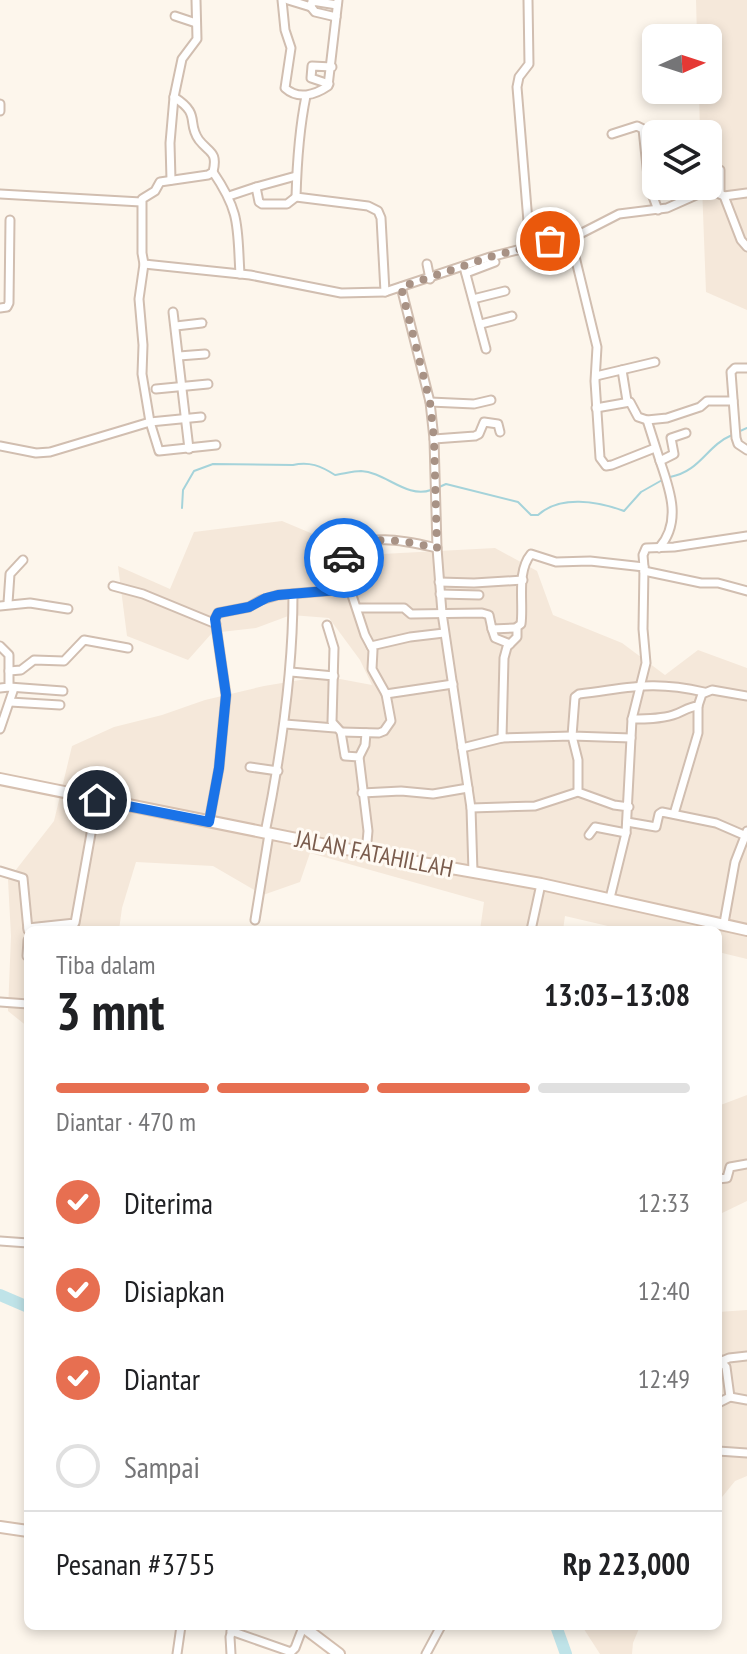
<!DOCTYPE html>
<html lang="id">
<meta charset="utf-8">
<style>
body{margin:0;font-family:"PT Sans Narrow",sans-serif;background:#f2f2f2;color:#202124;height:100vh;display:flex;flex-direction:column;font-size:30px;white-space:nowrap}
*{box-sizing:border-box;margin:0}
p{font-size:26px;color:#757577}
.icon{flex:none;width:44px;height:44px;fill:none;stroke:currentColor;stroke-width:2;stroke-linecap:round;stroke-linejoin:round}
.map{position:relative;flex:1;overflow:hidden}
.details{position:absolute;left:24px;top:926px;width:698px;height:704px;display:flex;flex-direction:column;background:#fff;border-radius:12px;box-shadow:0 4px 12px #0003}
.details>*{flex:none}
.needle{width:52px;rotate:87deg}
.controls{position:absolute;left:642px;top:24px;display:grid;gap:16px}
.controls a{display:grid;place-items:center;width:80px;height:80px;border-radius:12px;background:#fff;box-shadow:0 4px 12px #0003;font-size:40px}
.pin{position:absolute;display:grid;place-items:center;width:68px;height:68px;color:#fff;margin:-34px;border:4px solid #fff;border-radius:50%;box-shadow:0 2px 8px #0007}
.courier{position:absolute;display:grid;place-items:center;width:80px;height:80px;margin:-40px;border:6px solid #1a73e8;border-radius:50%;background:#fff;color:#222;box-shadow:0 2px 10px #0007}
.summary em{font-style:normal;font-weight:600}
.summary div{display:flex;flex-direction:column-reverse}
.summary{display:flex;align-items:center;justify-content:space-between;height:136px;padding:0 32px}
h1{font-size:52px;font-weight:600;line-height:60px}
.bar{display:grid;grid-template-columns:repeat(4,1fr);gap:12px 8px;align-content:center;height:96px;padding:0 32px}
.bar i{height:10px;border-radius:6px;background:#e0e0e0}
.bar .current{background:#e76f51}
.bar p{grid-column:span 4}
.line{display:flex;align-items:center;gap:20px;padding:0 32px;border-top:2px solid #e0e0e0}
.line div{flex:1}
ol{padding:0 32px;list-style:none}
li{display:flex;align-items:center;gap:24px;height:88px}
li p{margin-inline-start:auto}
li .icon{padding:8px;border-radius:50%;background:#e76f51;color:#fff;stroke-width:4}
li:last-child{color:#757577}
li i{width:44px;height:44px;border:4px solid #e0e0e0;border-radius:50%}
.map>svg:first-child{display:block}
.residential{fill:#f5e8da}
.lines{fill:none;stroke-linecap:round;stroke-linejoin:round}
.stream{stroke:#a5d3da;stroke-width:2}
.river{stroke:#bfe3e8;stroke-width:12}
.street-casing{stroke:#d1beb0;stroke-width:11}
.secondary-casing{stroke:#d6c0b0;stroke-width:14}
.street{stroke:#fff;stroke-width:7}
.secondary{stroke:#fff;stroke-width:10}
.done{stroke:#a89285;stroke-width:8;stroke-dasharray:0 14.4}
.route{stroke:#1a73e8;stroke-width:10}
.labels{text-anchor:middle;stroke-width:6;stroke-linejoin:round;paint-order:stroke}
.street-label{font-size:24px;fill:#7a5c4d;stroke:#fffaf3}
</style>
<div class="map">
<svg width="747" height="1654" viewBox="0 0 747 1654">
<rect width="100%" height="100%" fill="#fdf6ec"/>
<g class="residential">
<path d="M696,0h51v310l-41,-18 -4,-106h6v-52h-8l-1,-44h9v-52h-11z"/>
<path d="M282,521l81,34 132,-7 42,23 16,44 69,28 43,32 33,-25 49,18v291l-29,-7v-22h-93l-60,-14 -2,14h-83l4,-28 -174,-49 -10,29 -37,13 -50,-29 -77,-4 -14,46 -3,22h-91v97l-20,-16 3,-75 -3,-56 46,-59 18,-75 42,-19 48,-12 43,-15 59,-14 60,-10 48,9 -12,-25 -31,-42 -38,-3 -35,13 -44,5 -24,27 -61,-24 -9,-70 52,23 24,-57z"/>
<path d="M747,1095v106l-29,14v-109z"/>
<path d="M747,1310v166l-12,5 -17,21v-190z"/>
<path d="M582,1626h58l-7,17 -1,11h-32z"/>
</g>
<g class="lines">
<g class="stream">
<path d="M738,432l9,-4"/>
<path d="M670,477c31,-6 36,-31 62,-42"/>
<path d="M437,488l9,-4 72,18 13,13h7c22,-20 59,-14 86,-4l17,-19 23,-13"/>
<path d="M182,508l1,-18 11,-19 19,-7 80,1c16,-4 28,1 42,10 8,-1 18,-4 26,-4 24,1 46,28 70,19"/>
</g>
<g class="river">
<path d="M0,1295l28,12"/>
<path d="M556,1626l10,28"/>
</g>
<g class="street-casing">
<g id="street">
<path d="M282,0l3,30 6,18 -6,40c13,12 30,7 43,-2l10,-86"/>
<path d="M288,0l23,7 1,-6 25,4"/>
<path d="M528,0l1,64 -10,13 -2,10 13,159"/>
<path d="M311,7l4,5 21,5"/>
<path d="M175,16l21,7"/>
<path d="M329,84l-18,-6 1,-12 20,1"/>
<path d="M306,96c-7,34 -9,66 -10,101l72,9 10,5 3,7 4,74"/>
<path d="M174,97c28,18 12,25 25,43 10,13 19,11 14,32l-5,3 -48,7 -5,9 -13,8v54l2,11 -5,35 4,46 -1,29 8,48 9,29 57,-6"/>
<path d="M0,104v7"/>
<path d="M612,134l25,-8 6,3 6,57 9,24"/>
<path d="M720,170v24"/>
<path d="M213,172c28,41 24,55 27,102"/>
<path d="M171,180l-1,-37 4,-46 8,-38 15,-20 -1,-39"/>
<path d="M256,187l40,-11"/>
<path d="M0,194l141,8"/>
<path d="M229,196l27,-9 3,15 3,2h25l9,-7"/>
<path d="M724,196l23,-3"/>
<path d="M570,236l27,111 -2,34 5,77 6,8 6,-1 43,-17"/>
<path d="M144,264l106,11 91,18 44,-1 105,-35 90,-23 39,-20 48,-6 36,-16h13l8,4 17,44 6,7"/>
<path d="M427,264l3,15"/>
<path d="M464,267l22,82"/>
<path d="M466,273l29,-11"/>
<path d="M401,287l29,115 4,37 3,109 5,65 29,195 2,64"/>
<path d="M473,299l32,-8"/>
<path d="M0,308l7,-1 2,-4 1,-83"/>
<path d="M173,312l16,137"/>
<path d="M481,324l31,-8"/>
<path d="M176,326l26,-3"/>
<path d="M179,356l26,-2"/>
<path d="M747,368h-12l-4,4 5,66 2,6 9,6"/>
<path d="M622,370l5,31"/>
<path d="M596,376l59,-14"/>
<path d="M156,389l52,-5"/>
<path d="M430,402l44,2 17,-4"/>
<path d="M596,408l34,-6 8,15 9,3 20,-2 33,-11 7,-6h26"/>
<path d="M647,420l13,41"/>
<path d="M434,439l41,-3 4,-2 5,-12 14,2 2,8"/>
<path d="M0,446l36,7 14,-1 100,-30 51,-5"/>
<path d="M659,548c23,-26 11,-58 1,-87l14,-7 -3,-16 15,-5"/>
<path d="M644,567l-1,-12 3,-7 28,-1 73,-11"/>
<path d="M644,571l57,12h17l29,8"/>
<path d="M439,582l35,1 49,-3"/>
<path d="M113,586l30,8 73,30"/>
<path d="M440,594l39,1"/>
<path d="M8,603l2,-29 13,-14"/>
<path d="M0,606l30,-3 38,6"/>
<path d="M357,608h47l7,6 71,-1 7,2 3,14 24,-1"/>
<path d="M327,625l7,23 -2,74 9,10 4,24 14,1 9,74 -2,22"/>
<path d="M492,629l3,9 15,6"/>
<path d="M0,646l9,9v16"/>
<path d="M371,646l39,-9 34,-4"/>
<path d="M291,672l43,4"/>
<path d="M9,687l54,4"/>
<path d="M0,688l9,-1v-16l12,-1 13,-10 30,1 20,-21 44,8"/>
<path d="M386,694l-14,-25 1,-19 -8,-15 -18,-55 -3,-23c17,-28 67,-15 93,-9"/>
<path d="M10,702l50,3"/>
<path d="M632,719c14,0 28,0 41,-4 10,-3 14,-8 25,-9l4,-12 10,-4 35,6"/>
<path d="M285,724l50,4"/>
<path d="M0,729l14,-41"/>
<path d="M341,732l38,1 5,-2 7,-10 -5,-27 67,-10"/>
<path d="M631,738l-59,-2 3,-39 4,-3c51,-6 72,-14 125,-2"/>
<path d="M462,748l40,-10"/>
<path d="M359,757l6,-12 1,-12"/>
<path d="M250,767l28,4"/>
<path d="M362,793l39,-2 32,3 35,-6"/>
<path d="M471,808l64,-2 43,-14"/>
<path d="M674,814l24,-81v-27"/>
<path d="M209,822l10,-54 7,-73 -11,-76 3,-6 31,-6 12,-7 17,-5 72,-6"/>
<path d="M627,822l29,5 3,-13 3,-2 54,11 30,13"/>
<path d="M265,833c16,-79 28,-158 28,-239"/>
<path d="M589,835l6,-8 31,6"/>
<path d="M0,871l23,7 5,52"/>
<path d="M610,898l16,-65 6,-114 14,-56 -3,-34 1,-62 -54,-6 -34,1 -25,-8c-15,18 -7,49 -10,70l-4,3v10l-10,10 -3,11 -2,80 70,-2 6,24v32l36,13 15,2"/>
<path d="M255,920l14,-86"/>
<path d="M724,923l11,-61 12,-31"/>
<path d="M28,928l47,-5 22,-123"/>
<path d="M531,930l10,-46"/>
<path d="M27,956l1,-16"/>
<path d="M0,1002l28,2"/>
<path d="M718,1179l9,-1 3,-11 17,-3"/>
<path d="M0,1241l28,2"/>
<path d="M718,1358l8,9 4,30"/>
<path d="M722,1361l7,-3 18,-2"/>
<path d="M718,1403l12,-6 17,3"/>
<path d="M718,1451l29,2"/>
<path d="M231,1631l60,21 4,-4 8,-21"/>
<path d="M177,1654l4,-28"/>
<path d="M231,1654l-1,-17 3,-11"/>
<path d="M426,1654l15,-28"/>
</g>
</g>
<g class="secondary-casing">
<g id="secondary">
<path d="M0,779l366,74 175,31 206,46"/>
<path d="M0,1527l28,4"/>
<path d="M302,1626l37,28"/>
</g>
</g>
<use href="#street" class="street"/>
<use href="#secondary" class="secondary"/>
</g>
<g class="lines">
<path class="done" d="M344,558c11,-29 70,-15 93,-10l-3,-109 -4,-37 -29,-115 89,-30 60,-16"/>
<path class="route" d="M97,800l112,22 10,-54 7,-73 -11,-76 3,-6 31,-6 17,-9 12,-3 72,-6 -6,-31"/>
</g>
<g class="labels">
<g class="street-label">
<text transform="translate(374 854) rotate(11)" y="8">JALAN FATAHILLAH</text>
</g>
</g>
</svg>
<div class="controls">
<a><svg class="needle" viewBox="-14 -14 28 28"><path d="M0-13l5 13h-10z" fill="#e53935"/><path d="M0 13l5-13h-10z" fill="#757577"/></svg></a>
<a><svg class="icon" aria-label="layers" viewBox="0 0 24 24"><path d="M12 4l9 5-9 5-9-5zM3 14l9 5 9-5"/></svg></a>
</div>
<div class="pin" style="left:550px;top:241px;background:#ea580c"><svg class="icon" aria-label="bag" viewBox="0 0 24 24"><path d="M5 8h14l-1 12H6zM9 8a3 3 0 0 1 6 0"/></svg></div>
<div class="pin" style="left:97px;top:800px;background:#1f2937"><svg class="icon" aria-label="home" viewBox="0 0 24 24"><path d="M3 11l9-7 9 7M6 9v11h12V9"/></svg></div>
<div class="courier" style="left:344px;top:558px"><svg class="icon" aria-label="car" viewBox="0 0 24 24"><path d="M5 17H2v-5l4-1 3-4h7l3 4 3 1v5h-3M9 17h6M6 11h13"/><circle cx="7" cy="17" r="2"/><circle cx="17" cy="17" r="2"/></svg></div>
<section class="details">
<div class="summary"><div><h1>3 mnt</h1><p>Tiba dalam</p></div><em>13:03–13:08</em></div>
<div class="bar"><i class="current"></i><i class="current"></i><i class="current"></i><i></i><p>Diantar · 470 m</p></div>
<ol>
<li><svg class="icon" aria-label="check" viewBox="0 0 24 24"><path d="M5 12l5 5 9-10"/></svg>Diterima<p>12:33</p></li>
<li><svg class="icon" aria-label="check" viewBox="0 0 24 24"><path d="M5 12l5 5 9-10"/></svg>Disiapkan<p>12:40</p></li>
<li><svg class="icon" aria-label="check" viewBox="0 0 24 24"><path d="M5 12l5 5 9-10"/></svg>Diantar<p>12:49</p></li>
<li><i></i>Sampai</li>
</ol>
<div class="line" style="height:104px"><div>Pesanan #3755</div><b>Rp 223,000</b></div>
</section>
</div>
